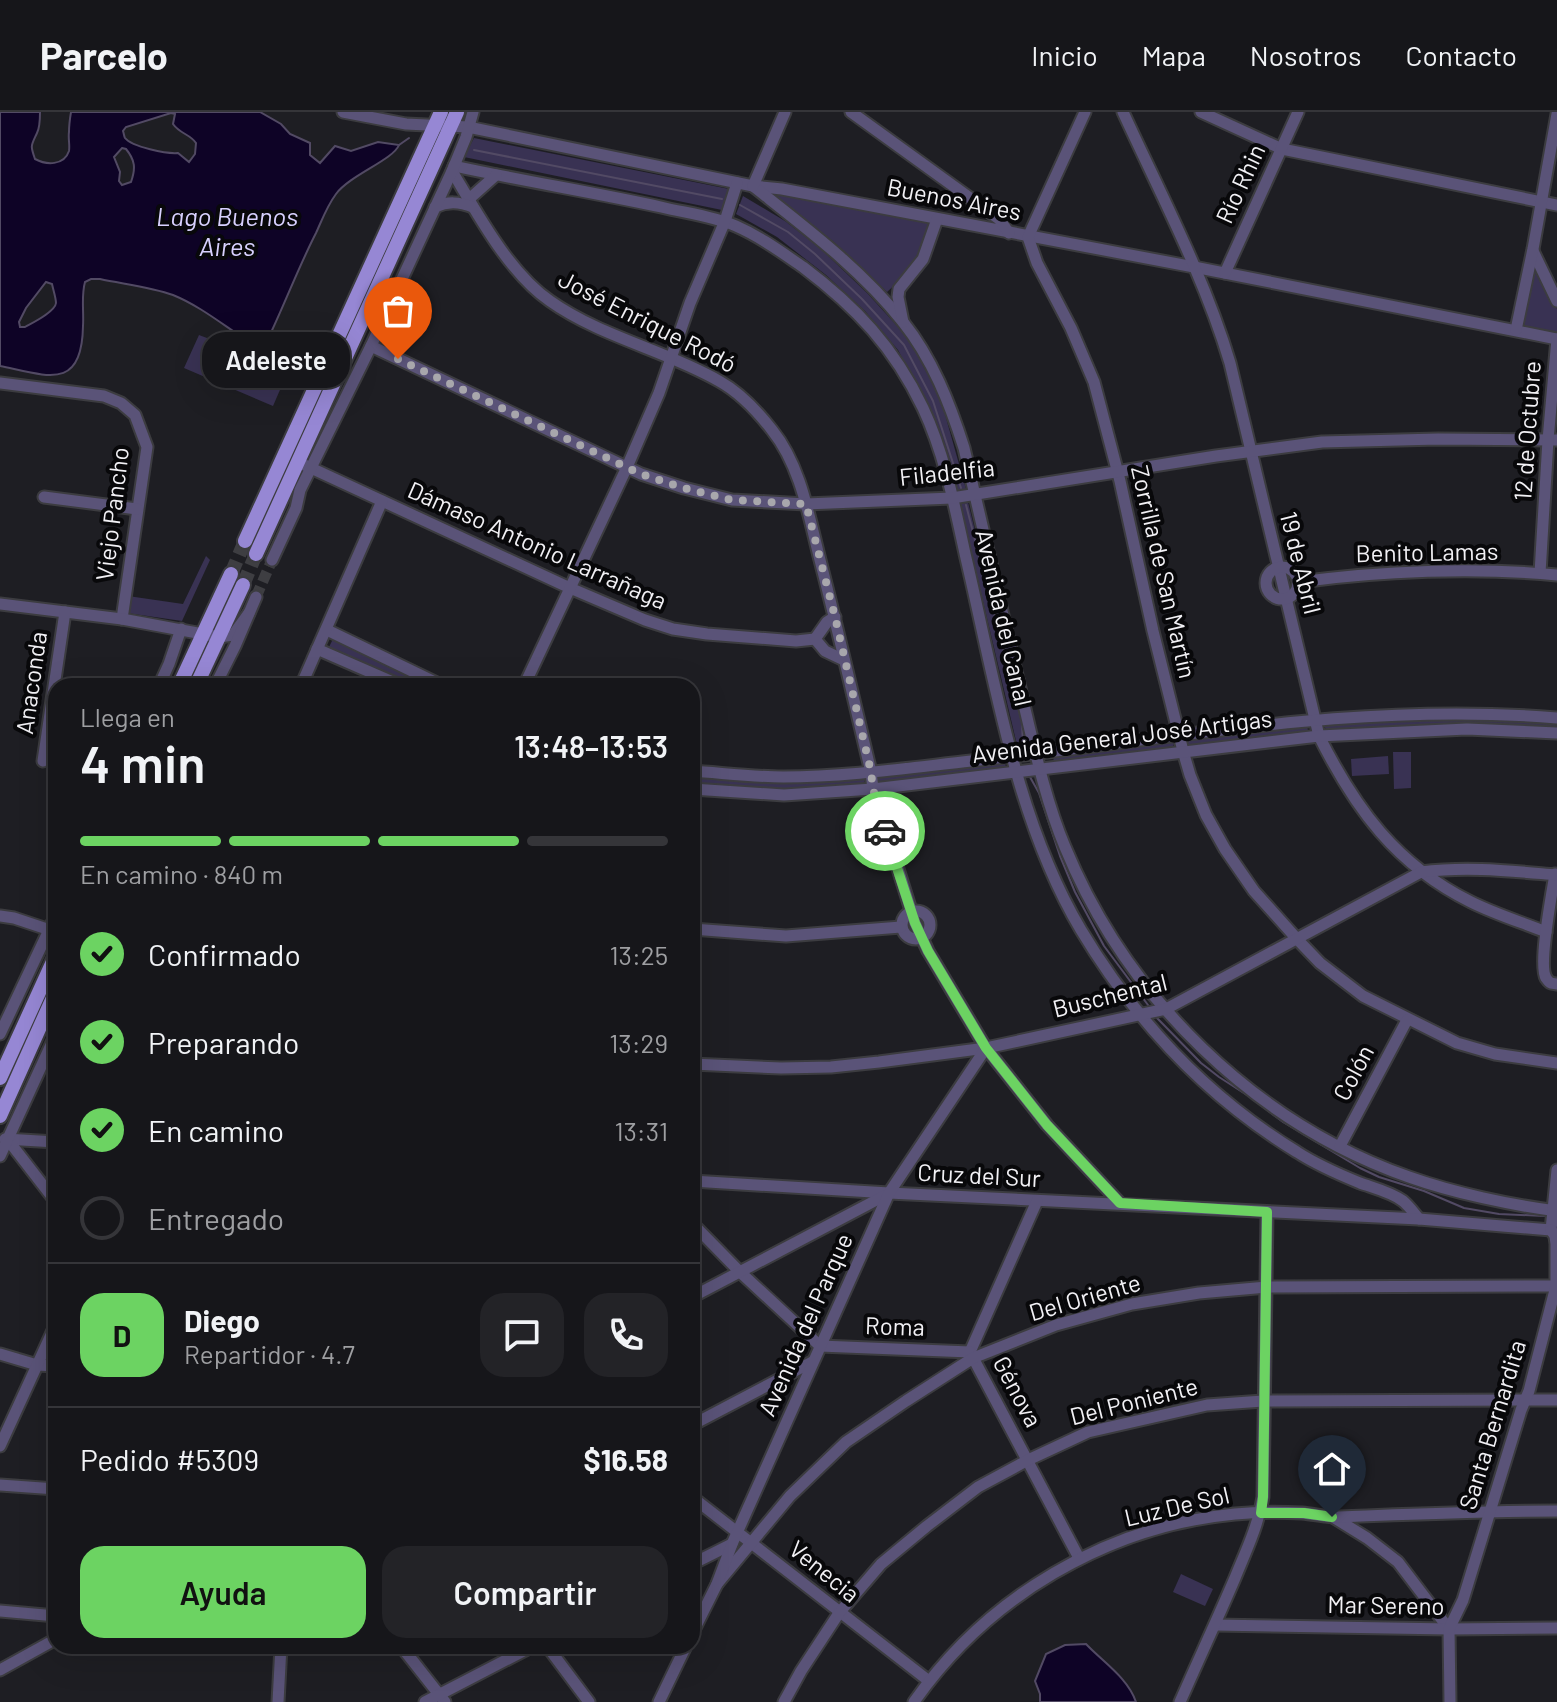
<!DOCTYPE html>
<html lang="es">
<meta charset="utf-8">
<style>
body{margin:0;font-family:Barlow,sans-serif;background:#232327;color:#f1f3f6;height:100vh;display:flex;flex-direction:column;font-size:30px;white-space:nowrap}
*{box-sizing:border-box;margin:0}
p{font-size:26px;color:#9e9fa2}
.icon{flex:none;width:44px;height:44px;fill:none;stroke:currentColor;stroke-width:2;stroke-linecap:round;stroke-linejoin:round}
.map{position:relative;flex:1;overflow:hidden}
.details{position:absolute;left:48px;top:566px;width:652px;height:976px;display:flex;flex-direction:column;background:#16161a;border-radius:24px;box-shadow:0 8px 32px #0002,0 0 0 2px #353539}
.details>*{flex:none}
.pin{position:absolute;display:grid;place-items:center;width:68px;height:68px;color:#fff;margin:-82px -34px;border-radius:50% 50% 50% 0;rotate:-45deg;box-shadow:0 0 8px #0007}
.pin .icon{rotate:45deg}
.courier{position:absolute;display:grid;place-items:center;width:80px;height:80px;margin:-40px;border:6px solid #6cd362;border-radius:50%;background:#fff;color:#222;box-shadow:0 2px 10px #0007}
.bubble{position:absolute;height:56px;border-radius:24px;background:#16161a;box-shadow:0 8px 32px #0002,0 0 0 2px #353539;font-size:26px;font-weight:600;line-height:56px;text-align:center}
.head em{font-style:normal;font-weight:600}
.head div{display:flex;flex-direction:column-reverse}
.head{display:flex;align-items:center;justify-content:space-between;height:136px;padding:0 32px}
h1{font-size:52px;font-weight:600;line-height:60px}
.bar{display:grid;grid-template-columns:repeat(4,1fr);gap:12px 8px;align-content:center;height:96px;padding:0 32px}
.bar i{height:10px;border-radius:6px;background:#353539}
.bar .selected{background:#6cd362}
.bar p{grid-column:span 4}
.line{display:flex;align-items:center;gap:20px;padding:0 32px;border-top:2px solid #353539}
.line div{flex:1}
.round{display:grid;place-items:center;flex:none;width:84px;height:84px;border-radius:24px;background:#232327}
ol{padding:0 32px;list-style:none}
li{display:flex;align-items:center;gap:24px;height:88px}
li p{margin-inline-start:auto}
li .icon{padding:8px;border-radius:50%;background:#6cd362;color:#111;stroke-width:4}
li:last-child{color:#9e9fa2}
li i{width:44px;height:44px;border:4px solid #353539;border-radius:50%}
.primary-button{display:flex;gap:16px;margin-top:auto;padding:16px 32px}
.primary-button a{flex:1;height:92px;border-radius:24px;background:#6cd362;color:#111;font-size:32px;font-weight:600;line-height:92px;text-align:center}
.primary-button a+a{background:#232327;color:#f1f3f6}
header{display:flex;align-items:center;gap:48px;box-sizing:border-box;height:112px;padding:0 40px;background:#16161a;border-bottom:2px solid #353539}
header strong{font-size:38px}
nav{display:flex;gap:44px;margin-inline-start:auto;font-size:28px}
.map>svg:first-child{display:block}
.green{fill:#393253}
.water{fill:#0e0326;stroke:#524a64;stroke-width:2;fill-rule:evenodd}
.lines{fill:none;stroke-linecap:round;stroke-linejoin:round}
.stream{stroke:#524a64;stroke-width:2}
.minor-tunnel{stroke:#3e3e42;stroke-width:11;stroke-dasharray:11 5.5;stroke-linecap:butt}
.major-tunnel{stroke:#3e3e42;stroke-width:14;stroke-dasharray:14 7;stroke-linecap:butt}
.minor-casing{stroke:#3c3c40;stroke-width:15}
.major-casing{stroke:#3c3c40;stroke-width:18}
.minor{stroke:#5a5378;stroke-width:11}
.major{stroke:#9687d4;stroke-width:14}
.done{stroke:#a8a7ac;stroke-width:8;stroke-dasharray:0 14.4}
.route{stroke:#6cd362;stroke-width:10}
.labels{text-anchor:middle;stroke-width:8;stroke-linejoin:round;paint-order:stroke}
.street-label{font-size:24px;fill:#f2f1f5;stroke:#08080a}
.water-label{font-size:26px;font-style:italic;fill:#d8d1fe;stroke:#08080a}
</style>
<header>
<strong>Parcelo</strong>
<nav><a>Inicio</a><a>Mapa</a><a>Nosotros</a><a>Contacto</a></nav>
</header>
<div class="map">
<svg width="1557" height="1590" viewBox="0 0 1557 1590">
<rect width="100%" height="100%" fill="#1e1e23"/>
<g class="green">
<path d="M474,26l255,51 -7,21 -258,-53z"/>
<path d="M432,35h1l-59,130 -20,51 -81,178 -4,-3z"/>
<path d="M773,82l160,30 -13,37 -33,31 -52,-49z"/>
<path d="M743,84l42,25 36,28 47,45 41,45 32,61 25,89 -8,2 -30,-85 -30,-56 -33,-39 -39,-36 -49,-38 -41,-23z"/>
<path d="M1534,157l23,40v25l-35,-8z"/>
<path d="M199,223l90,34 -16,37 -89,-38z"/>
<path d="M968,390l60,246 -10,1 -58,-245z"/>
<path d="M206,444l4,4 -28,61 -55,-8 1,-17 55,8z"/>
<path d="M333,527l101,47h-21l-84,-39z"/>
<path d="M1468,605l89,5v8l-228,1 -5,-4v-3z"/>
<path d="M1304,613l4,4 -3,5 -113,12h-3l-2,-3 4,-4z"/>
<path d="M1171,629l3,3 -2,5 -115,14 -4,-4 2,-4z"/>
<path d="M1393,640h18v36l-17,1z"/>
<path d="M1388,644l1,18 -37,2 -1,-17z"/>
<path d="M1005,649l1,8 -125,14 -4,-4 1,-3z"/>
<path d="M698,665h165l2,4 -4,5 -80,5 -84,-4z"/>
<path d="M1181,1462l32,15 -8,17 -32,-14z"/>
</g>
<g class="water">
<path d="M0,0h40c0,7 0,15 -3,21 -6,13 -7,12 -2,26 11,6 29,7 34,-8 1,-6 -1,-13 0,-19 0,-7 1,-14 2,-20h189l21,12 9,10 20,9v12l10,8 15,-17 16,5 27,-9 21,3c-6,15 -49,30 -63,49 -9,12 -14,26 -20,39 -18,35 -32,73 -49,108l-11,2 -8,-2c-25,-16 -48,-35 -75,-46 -22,-8 -50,-11 -73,-16h-9l-6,3c-4,14 -1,29 -2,44 -1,65 -35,50 -83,40zM171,1l4,1 -2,10c7,10 17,10 23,19l-1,11 -6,8 -11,-9c-11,1 -46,-6 -53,-15 -1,-2 -1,-4 -2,-7l3,-4zM122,36l4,1c9,11 10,19 5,33l-9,3 -3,-4 1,-9 -6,-15zM46,170l6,2c1,5 4,14 4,19 -1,9 -24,20 -31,24h-5l-1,-5 7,-14z"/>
<path d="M1086,1532c17,18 42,34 50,58h-96v-8l-5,-13 11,-27 19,-9z"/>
</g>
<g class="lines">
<g class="stream">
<path d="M399,33l10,-7"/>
<path d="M474,38l248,49"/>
<path d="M740,93l48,27 27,22 47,45 42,46 29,56 28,87"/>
<path d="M966,393l56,217 1,26"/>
<path d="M1030,665l9,16 21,63 15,36 29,54 44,59"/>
<path d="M1157,906l44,45 18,14 31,20 33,25 77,46 19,9 45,14 40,17 35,6 46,2"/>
</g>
<path class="minor-tunnel" d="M256,485l16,-37"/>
<g class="major-tunnel">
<path d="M231,462l14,-33"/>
<path d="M243,473l13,-31"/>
</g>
<g class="minor-casing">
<g id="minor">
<path d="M343,0l63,12 62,3 285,59 29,3 412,78 363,72"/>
<path d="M851,0l148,107 10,14"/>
<path d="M1085,0l-57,125 9,26 34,65 23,54 26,99 33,150 30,120 7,24 16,40 19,34 29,42 43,48 23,24 43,33 94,47 38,11 62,9"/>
<path d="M1123,0c38,83 81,164 107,251l89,373c36,72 77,129 152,166 24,12 50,20 75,30"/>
<path d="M1201,0l81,37 275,56"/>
<path d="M454,54c69,15 138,26 207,41 25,6 52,9 75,19 25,11 45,26 67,41 53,40 91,80 120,141 22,47 32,100 43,150 29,123 50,263 115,372 54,90 126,167 216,222 20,13 41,22 63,31 14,5 31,9 43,18 6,5 11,12 16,18"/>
<path d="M452,59c25,42 57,102 98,130 51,36 115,49 169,80 20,11 39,31 53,49 29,36 37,87 48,130 18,70 34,141 51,212l2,17 42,134 13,28 58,97 61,77 73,78"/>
<path d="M753,74c53,42 108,83 150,136 29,36 47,82 61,126 18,79 37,157 55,236 13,53 25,113 46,163 62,151 190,276 344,330 45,16 102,28 148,34"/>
<path d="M753,74l32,-74"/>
<path d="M468,88l28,-25"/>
<path d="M435,95c13,-6 24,-5 38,0"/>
<path d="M1533,139l24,50"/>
<path d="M1225,161l73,-161"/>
<path d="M903,210l-5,-25 1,-8 24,-30 14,-40"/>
<path d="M1516,218l17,-81 24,-135"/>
<path d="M371,234l270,128 43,14 48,12 74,4 146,-6 264,-42 106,-14 116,-3 119,1"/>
<path d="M0,271l104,13 17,7 14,12 12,32 -25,172"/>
<path d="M298,350l272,126 75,32 28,9 34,5 89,7 19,-2"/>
<path d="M44,385l93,12"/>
<path d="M272,448l24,-52 4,-18 71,-144 81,-175 14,-34 7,-25"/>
<circle cx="1282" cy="471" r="16"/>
<path d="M1540,461l8,-133 9,-101"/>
<path d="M1299,470c81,-11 176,-15 258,-7"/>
<path d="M0,492l122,15 97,18 14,-2 16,-22"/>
<path d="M835,505l-8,5 -12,17 10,12 19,9"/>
<path d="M327,518l116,56"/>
<path d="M317,537l85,37"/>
<path d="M159,574l10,-22 12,-35"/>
<path d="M215,574l20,-40 21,-49"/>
<path d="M301,574l81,-185"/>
<path d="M524,574l103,-219 32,-74 31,-90 35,-82 12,-38"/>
<path d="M43,649l22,-149"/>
<path d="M692,659c30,2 61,6 91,6 63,0 125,-9 188,-16 194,-21 390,-60 586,-43"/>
<path d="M692,677l92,6 89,-6 446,-53 148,-7 90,4"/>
<path d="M1555,762c-3,19 -17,91 -9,104 4,6 5,5 11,6"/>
<circle cx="916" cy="813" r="14"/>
<path d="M0,804l14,2 39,13"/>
<path d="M692,817l94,7 115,-9"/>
<path d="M0,922l56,-119"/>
<path d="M692,952l89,4 50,-1 48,-5 107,-14 180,-39 255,-137c47,-6 89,-1 136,3"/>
<path d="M5,1027l51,3"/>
<path d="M8,1028l48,62"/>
<path d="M1340,1034l67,-126"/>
<path d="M0,1044l56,-122"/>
<path d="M692,1069l197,12 530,26 132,11"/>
<path d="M1037,1089l-67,151 109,206"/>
<path d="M692,1111l48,49 80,74 150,6"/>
<path d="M1551,1118l6,-60"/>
<path d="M692,1185l194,-102"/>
<path d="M0,1242l37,11 19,1"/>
<path d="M692,1313l120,-63"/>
<path d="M0,1334l56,-122"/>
<path d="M0,1373l56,4"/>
<path d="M692,1385l237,184"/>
<path d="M1333,1405l34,21 31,24 51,67"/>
<path d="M692,1452l40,-20"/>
<path d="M717,1472l73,-88 56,-54 60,-41 67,-43 83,-33 76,-21 67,-11 68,-6 290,-1"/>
<path d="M0,1499l56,5"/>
<path d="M1215,1513l234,4 108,-1"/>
<path d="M692,1522l25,-50 15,-40 157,-351 97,-145"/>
<path d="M401,1534l44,56"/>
<path d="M547,1534l42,56"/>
<path d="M0,1558l56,-31"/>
<path d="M278,1590l3,-56"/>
<path d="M425,1590l108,-56"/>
<path d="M659,1590l27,-56"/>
<path d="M784,1590l17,-31 38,-58 42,-49 46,-38 51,-39 50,-27 60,-28 119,-27 56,-4 294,-1"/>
<path d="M914,1590c73,-105 193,-176 321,-188 22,-2 45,-2 67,-1 12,1 24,4 36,4 73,-3 146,-6 219,-6"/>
<path d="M1180,1590c18,-41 37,-82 55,-124 11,-27 23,-52 28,-81l4,-285"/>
<path d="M1450,1590l-1,-73 14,-29 58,-190 8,-19 27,-105v-42l-1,-8 -4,-6"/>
</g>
</g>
<g class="major-casing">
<g id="major">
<path d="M245,429l196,-429"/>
<path d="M256,442l201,-442"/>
<path d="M179,574l52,-112"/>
<path d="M196,574l47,-101"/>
<path d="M0,966l56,-123"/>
<path d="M0,1004l56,-125"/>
</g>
</g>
<use href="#minor" class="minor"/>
<use href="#major" class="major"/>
</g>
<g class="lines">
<path class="done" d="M398,247l243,115 43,14 48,12 74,4 29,113 36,155 2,17 12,42"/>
<path class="route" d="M885,719l30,92 13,28 58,97 61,77 73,78 147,9 -4,285 -2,16h43l28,4"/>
</g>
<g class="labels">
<g class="street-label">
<text transform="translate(1241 72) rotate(-65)" y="8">Río Rhin</text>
<text transform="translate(954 88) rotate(11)" y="8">Buenos Aires</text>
<text transform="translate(647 210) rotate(27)" y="8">José Enrique Rodó</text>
<text transform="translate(1528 319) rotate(-86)" y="8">12 de Octubre</text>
<text transform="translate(947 361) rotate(-6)" y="8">Filadelfia</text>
<text transform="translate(113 402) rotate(-83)" y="8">Viejo Pancho</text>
<text transform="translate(537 434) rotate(24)" y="8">Dámaso Antonio Larrañaga</text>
<text transform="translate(1427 441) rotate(-1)" y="8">Benito Lamas</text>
<text transform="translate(1300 451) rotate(76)" y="8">19 de Abril</text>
<text transform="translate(1163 460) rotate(77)" y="8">Zorrilla de San Martín</text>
<text transform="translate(1003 506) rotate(77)" y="8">Avenida del Canal</text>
<text transform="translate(32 571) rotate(-82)" y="8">Anaconda</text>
<text transform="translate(1122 625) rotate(-7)" y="8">Avenida General José Artigas</text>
<text transform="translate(1110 884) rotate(-14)" y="8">Buschental</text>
<text transform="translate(1354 961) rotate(-62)" y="8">Colón</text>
<text transform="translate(979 1064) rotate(3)" y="8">Cruz del Sur</text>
<text transform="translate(1085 1186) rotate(-16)" y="8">Del Oriente</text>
<text transform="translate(806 1213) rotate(-66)" y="8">Avenida del Parque</text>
<text transform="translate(895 1215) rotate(2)" y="8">Roma</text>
<text transform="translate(1017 1280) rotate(62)" y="8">Génova</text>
<text transform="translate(1134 1290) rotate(-14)" y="8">Del Poniente</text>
<text transform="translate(1493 1313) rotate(-73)" y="8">Santa Bernardita</text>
<text transform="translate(1177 1395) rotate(-13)" y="8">Luz De Sol</text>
<text transform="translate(824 1460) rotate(39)" y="8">Venecia</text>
<text transform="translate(1386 1494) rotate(1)" y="8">Mar Sereno</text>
</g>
<g class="water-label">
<text x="227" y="114">Lago Buenos<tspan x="227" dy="30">Aires</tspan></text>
</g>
</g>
</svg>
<div class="pin" style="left:398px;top:247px;background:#ea580c"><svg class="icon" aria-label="bag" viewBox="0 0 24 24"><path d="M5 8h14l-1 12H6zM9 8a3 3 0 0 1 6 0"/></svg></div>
<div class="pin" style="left:1332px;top:1405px;background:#1f2937"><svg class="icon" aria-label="home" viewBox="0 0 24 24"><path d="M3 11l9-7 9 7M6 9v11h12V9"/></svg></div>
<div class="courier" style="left:885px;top:719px"><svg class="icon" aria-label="car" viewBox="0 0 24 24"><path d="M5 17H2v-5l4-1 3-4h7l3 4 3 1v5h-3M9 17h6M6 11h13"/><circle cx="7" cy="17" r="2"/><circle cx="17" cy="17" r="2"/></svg></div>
<div class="bubble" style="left:202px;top:220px;width:148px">Adeleste</div>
<section class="details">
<div class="head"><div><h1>4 min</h1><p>Llega en</p></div><em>13:48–13:53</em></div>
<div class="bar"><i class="selected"></i><i class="selected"></i><i class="selected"></i><i></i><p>En camino · 840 m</p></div>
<ol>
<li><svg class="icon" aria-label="check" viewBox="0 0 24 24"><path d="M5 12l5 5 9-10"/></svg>Confirmado<p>13:25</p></li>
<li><svg class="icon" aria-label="check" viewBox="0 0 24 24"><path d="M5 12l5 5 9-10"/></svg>Preparando<p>13:29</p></li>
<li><svg class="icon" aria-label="check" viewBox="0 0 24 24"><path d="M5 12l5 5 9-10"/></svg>En camino<p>13:31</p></li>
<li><i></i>Entregado</li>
</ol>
<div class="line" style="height:144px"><b class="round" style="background:#6cd362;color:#111">D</b><div><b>Diego</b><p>Repartidor · 4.7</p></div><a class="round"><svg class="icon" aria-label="chat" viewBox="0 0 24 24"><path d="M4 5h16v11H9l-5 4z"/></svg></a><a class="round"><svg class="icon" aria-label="phone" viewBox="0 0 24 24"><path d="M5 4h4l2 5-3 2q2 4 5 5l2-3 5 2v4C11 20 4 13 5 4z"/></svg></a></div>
<div class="line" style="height:104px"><div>Pedido #5309</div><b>$16.58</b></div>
<div class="primary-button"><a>Ayuda</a><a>Compartir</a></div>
</section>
</div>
